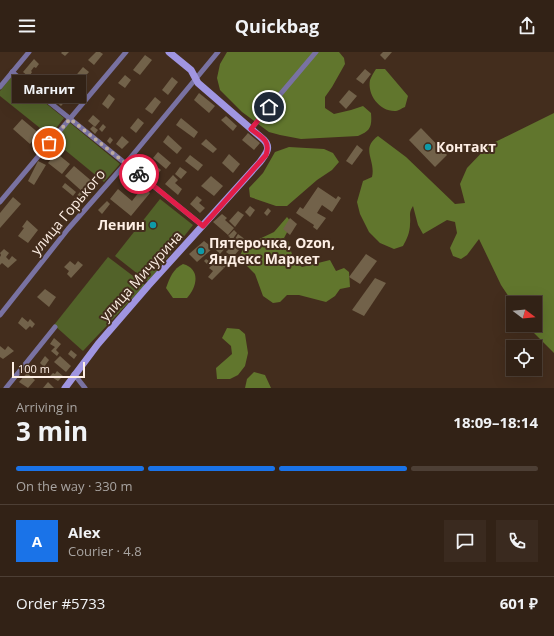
<!DOCTYPE html>
<meta charset="utf-8">
<style>
body{margin:0;font-family:"Open Sans",sans-serif;background:#3a2a1f;color:#f1f3f6;height:100vh;display:flex;flex-direction:column;font-size:15px;white-space:nowrap}
*{box-sizing:border-box;margin:0}
p{font-size:13px;color:#a8a4a1}
.icon{flex:none;width:22px;height:22px;fill:none;stroke:currentColor;stroke-width:2;stroke-linecap:round;stroke-linejoin:round}
.map{position:relative;height:336px;overflow:hidden}
.sheet{display:flex;flex-direction:column;background:#322216;flex:1}
.sheet>*{flex:none}
.needle{width:26px;rotate:106deg}
.tools{position:absolute;left:506px;top:244px;display:grid;gap:8px}
.tools a{display:grid;place-items:center;width:36px;height:36px;border-radius:0px;background:#322216;box-shadow:0 4px 16px #0002,0 0 0 1px #4d3f35;font-size:20px}
.scale{position:absolute;left:12px;bottom:10px;width:73px;box-sizing:border-box;padding-left:4px;border:2px solid #feefe5;border-top:0;font-size:11px;line-height:14px;white-space:nowrap;color:#feefe5;-webkit-text-stroke:3px #432d1d;paint-order:stroke}
.pin{position:absolute;display:grid;place-items:center;width:34px;height:34px;color:#fff;margin:-17px;border:2px solid #fff;border-radius:50%;box-shadow:0 1px 4px #0007}
.courier{position:absolute;display:grid;place-items:center;width:40px;height:40px;margin:-20px;border:3px solid #e11d48;border-radius:50%;background:#fff;color:#222;box-shadow:0 1px 5px #0007}
.bubble{position:absolute;height:28px;border-radius:0px;background:#322216;box-shadow:0 4px 16px #0002,0 0 0 1px #4d3f35;font-size:13px;font-weight:700;line-height:28px;text-align:center}
.headline em{font-style:normal;font-weight:700}
.headline div{display:flex;flex-direction:column-reverse}
.headline{display:flex;align-items:center;justify-content:space-between;height:68px;padding:0 16px}
h1{font-size:26px;font-weight:700;line-height:30px}
.bar{display:grid;grid-template-columns:repeat(4,1fr);gap:6px 4px;align-content:center;height:48px;padding:0 16px}
.bar i{height:5px;border-radius:3px;background:#4d3f35}
.bar .on{background:#1a73e8}
.bar p{grid-column:span 4}
.line{display:flex;align-items:center;gap:10px;padding:0 16px;border-top:1px solid #4d3f35}
.line div{flex:1}
.round{display:grid;place-items:center;flex:none;width:42px;height:42px;border-radius:0px;background:#3a2a1f}
header{display:flex;justify-content:space-between;align-items:center;height:52px;padding:0 16px;background:#322216;font-size:18px;font-weight:700}
.map>svg:first-child{display:block}
.green{fill:#526229}
.forest{fill:#61762d}
.building{fill:#72624a}
.lines{fill:none;stroke-linecap:round;stroke-linejoin:round}
.street{stroke:#7972a2;stroke-width:5}
.secondary{stroke:#a095e1;stroke-width:7}
.done{stroke:#bdab9f;stroke-width:4;stroke-dasharray:0 7.2}
.route{stroke:#e11d48;stroke-width:5}
.culture-dot{fill:#0f9aa8;stroke:#432d1d;stroke-width:1.5}
.labels{text-anchor:middle;stroke-width:4;stroke-linejoin:round;paint-order:stroke}
.poi-label{font-size:14px;font-weight:bold;fill:#feefe5;stroke:#432d1d;text-anchor:start}
.street-label{font-size:14px;fill:#feefe5;stroke:#432d1d}
</style>
<header><svg class="icon" aria-label="menu" viewBox="0 0 24 24"><path d="M4 6h16M4 12h16M4 18h16"/></svg>Quickbag<svg class="icon" aria-label="share" viewBox="0 0 24 24"><path d="M12 15V3M7 8l5-5 5 5M5 13v7h14v-7"/></svg></header>
<div class="map">
<svg width="554" height="336" viewBox="0 0 554 336">
<rect width="100%" height="100%" fill="#432d1d"/>
<g class="green">
<path d="M12,24l52,42 -14,18 -50,-40v-5z"/>
<path d="M69,70l51,42 -16,18 -50,-41z"/>
<path d="M160,147l33,26 -45,57 -33,-26z"/>
<path d="M108,205l37,28 -62,66 -29,-26z"/>
</g>
<g class="forest">
<path d="M227,0h112l5,6 1,6 -13,23 -7,10v11l9,6 17,-4 12,-4 8,7c1,13 0,18 -13,23l-57,3 -21,-4 -11,-3 -27,-20 -22,-22 -3,-12 3,-14z"/>
<path d="M376,17h9l23,27 -3,11c-3,1 -7,4 -9,4 -16,1 -29,-16 -26,-31 1,-3 4,-8 6,-11z"/>
<path d="M554,61v240l-20,-20 -5,-8h6v-22h-22l-12,-18 -22,-46 -12,16 -6,4 -8,-3 -3,-8 7,-15 -2,-11 -8,-2 -24,14 -5,-9 -5,-19c-5,8 -2,10 -3,18 0,8 -3,15 -7,22l-9,3 -14,-6 -11,-11 -9,-18 -3,-12 6,-21 9,-4c4,-17 -12,-28 6,-41l28,21 49,47 10,-1 -5,-19 7,-16 22,-23z"/>
<path d="M289,95l35,2 9,4 6,9 -7,8 -15,10 -30,26h-11l-26,-9 -1,-9 14,-15 12,-21z"/>
<path d="M287,165l5,6 -8,15 4,3 6,20 8,6 28,-7 6,11 8,-3 5,4 1,15 -10,2 -5,7 -9,6 -27,-7h-12l-7,7 -7,1 -10,-7 -8,-22 -16,-16 4,-9 10,-7 21,-10z"/>
<path d="M183,212c18,5 14,23 4,34h-14l-7,-10c4,-11 7,-19 17,-24z"/>
<path d="M227,276l12,1 6,5 3,19 -3,13 -7,9 -8,4h-13l-1,-11 16,-14 -1,-8 -9,-8z"/>
<path d="M254,320l11,3 6,13h-26l2,-9z"/>
</g>
<g class="building">
<path d="M62,0h7l-4,4 -4,-3z"/>
<path d="M96,0h4l3,2 -9,11 -6,-5z"/>
<path d="M383,0h9l-7,8 -5,-5z"/>
<path d="M145,3l7,5 -12,15 -7,-5z"/>
<path d="M34,7l5,5 -3,4 -2,-1 -3,4 1,1 -3,5 -6,-5z"/>
<path d="M83,15l6,5 -10,12 -6,-5z"/>
<path d="M365,17l6,5 -8,10 -7,-5z"/>
<path d="M125,23l6,5 -6,8 -7,-5z"/>
<path d="M172,25l6,5 -10,13 -6,-5z"/>
<path d="M55,26l5,4 -2,3 -5,-4z"/>
<path d="M64,37l7,6 -10,11 -6,-5z"/>
<path d="M349,38l8,6 -11,13 -7,-7z"/>
<path d="M199,41l16,13 -6,7 -15,-13z"/>
<path d="M109,42l6,5 -7,10 -6,-5z"/>
<path d="M155,45l6,5 -9,12 -7,-5z"/>
<path d="M93,63l7,6 -5,6 -7,-6z"/>
<path d="M226,64l11,10 -4,5 -12,-11z"/>
<path d="M138,66l6,5 -8,10 -6,-5z"/>
<path d="M181,66l17,14 -4,6 -18,-13z"/>
<path d="M22,67l19,16 -3,4 -2,-2 -6,7 -17,-15z"/>
<path d="M103,72l3,3 -4,5 -3,-3z"/>
<path d="M93,74l5,4 -3,4 -5,-5z"/>
<path d="M421,76l26,27 -12,12 -26,-27z"/>
<path d="M248,81l12,10 -6,7 -12,-10z"/>
<path d="M168,83l14,13 -5,6 -14,-12z"/>
<path d="M122,84l7,6 -7,7 -6,-5z"/>
<path d="M110,85l3,3 -3,4 -3,-3z"/>
<path d="M206,87l11,10 -4,4 -12,-9z"/>
<path d="M357,93l6,5 -11,15 -6,-4z"/>
<path d="M49,95l21,17 -8,10 -14,-11 3,-4 -7,-6z"/>
<path d="M158,100l13,11 -5,6 -13,-11z"/>
<path d="M229,102l11,10 -7,9 -11,-10z"/>
<path d="M190,103l13,10 -5,6 -13,-10z"/>
<path d="M38,109l8,4 -12,20 -6,-4z"/>
<path d="M150,109l11,9 -5,6 -10,-9z"/>
<path d="M74,114l20,17 -9,11 -20,-18z"/>
<path d="M180,115l7,5 -6,7 -6,-5z"/>
<path d="M173,123l5,5 -3,3 7,6 -4,6 -13,-11z"/>
<path d="M211,124l12,10 -9,10 -13,-10z"/>
<path d="M65,131l11,9 -3,4 -11,-9z"/>
<path d="M143,135l7,6 -19,23 -21,-17 8,-10 14,12z"/>
<path d="M318,135l18,12 2,-3 3,2 -9,14 -10,-7 -5,8 9,5 -9,12 -4,-3 1,-2 -18,-12 4,-6 3,2z"/>
<path d="M80,140l5,4 -6,7 -5,-4z"/>
<path d="M197,144l5,4 -3,3 6,5 -5,5 -10,-9z"/>
<path d="M13,145l8,7 -21,24v-15z"/>
<path d="M107,149l3,3 -8,10 -4,-4z"/>
<path d="M250,154l5,4 -5,7 -5,-5z"/>
<path d="M268,156l3,3 -4,5 -3,-3z"/>
<path d="M238,159l6,4 -9,12 -6,-6z"/>
<path d="M222,162l5,4 -2,2 9,8 -6,7 -15,-13z"/>
<path d="M290,166l7,6 -7,11 -7,-6z"/>
<path d="M27,168l11,10 -10,13 -10,-7 6,-8 -2,-1z"/>
<path d="M234,178l3,3 -7,10 -3,-2 3,-4 -2,-1z"/>
<path d="M238,182l8,6 -4,4 -7,-5z"/>
<path d="M204,189l9,7 -16,14 -8,-8z"/>
<path d="M223,189l5,4 -8,9 -5,-5z"/>
<path d="M233,193l6,5 -6,7 -7,-5z"/>
<path d="M4,197l5,4 -3,4 3,3 3,-4 5,4 -9,8 -6,-5 -2,2v-8l1,-2 -1,-2z"/>
<path d="M214,200l4,3 -5,6 -5,-4z"/>
<path d="M366,202l11,7 -17,23 -11,-7z"/>
<path d="M227,203l5,4 -8,9 -8,-7 2,-1 2,2z"/>
<path d="M206,207l6,4 -3,3 -5,-5z"/>
<path d="M70,209l5,4 3,-4 5,4 -12,13 -4,-4 2,-3 -5,-4z"/>
<path d="M215,210l9,6 -12,12 -4,-3 5,-6 -4,-3z"/>
<path d="M375,226l11,5 -22,33 -12,-6z"/>
<path d="M45,237l11,8 -7,10 -12,-10z"/>
<path d="M22,265l6,5 2,-3 5,5 -3,4 -2,-2 -4,4 -8,-7z"/>
<path d="M54,286l7,6 -5,6 3,3 -2,3 -6,-5 4,-4 -5,-3z"/>
<path d="M0,294l5,4 3,-4 6,5 -11,8 -3,-2z"/>
<path d="M71,298l6,5 -3,4 -6,-5z"/>
<path d="M45,304l4,4 -5,7 -4,-4z"/>
<path d="M60,304l11,10 -5,6 -12,-10z"/>
<path d="M57,319l6,5 -5,5 -8,-5 3,-3 2,1z"/>
<path d="M27,321l8,7 -7,8 -9,-6z"/>
<path d="M48,330l6,6h-11z"/>
</g>
<g class="lines">
<g class="street">
<path d="M12,20l191,154"/>
<path d="M0,35l29,-35"/>
<path d="M251,77l65,-77"/>
<path d="M0,150l126,-150"/>
<path d="M0,263l68,-86 58,-66 92,-111"/>
<path d="M74,322l11,14"/>
<path d="M6,336l49,-61"/>
</g>
<path class="secondary" d="M65,336l33,-44 50,-58 112,-124c5,-7 12,-14 4,-22l-66,-57 -7,-13 -22,-18"/>
</g>
<g class="lines">
<path class="done" d="M49,91l21,-24 69,55"/>
<path class="route" d="M139,122l64,52 63,-71c5,-15 -5,-18 -15,-26l18,-22"/>
</g>
<g class="culture-dot">
<circle cx="428" cy="95" r="4"/>
<circle cx="153" cy="173" r="4"/>
<circle cx="201" cy="199" r="4"/>
</g>
<g class="labels">
<g class="poi-label">
<text x="436" y="100">Контакт</text>
<text x="145" y="178" text-anchor="end">Ленин</text>
<text x="209" y="196">Пятерочка, Ozon,<tspan x="209" dy="16">Яндекс Маркет</tspan></text>
</g>
<g class="street-label">
<text transform="translate(68 160) rotate(-50)" y="5">улица Горького</text>
<text transform="translate(141 224) rotate(-48)" y="5">улица Мичурина</text>
</g>
</g>
</svg>
<div class="tools">
<a><svg class="needle" viewBox="-14 -14 28 28"><path d="M0-13l5 13h-10z" fill="#e53935"/><path d="M0 13l5-13h-10z" fill="#a8a4a1"/></svg></a>
<a><svg class="icon" aria-label="locate" viewBox="0 0 24 24"><circle cx="12" cy="12" r="6"/><path d="M12 2v4M12 18v4M2 12h4M18 12h4"/></svg></a>
</div>
<div class="scale">100 m</div>
<div class="pin" style="left:49px;top:91px;background:#ea580c"><svg class="icon" aria-label="bag" viewBox="0 0 24 24"><path d="M5 8h14l-1 12H6zM9 8a3 3 0 0 1 6 0"/></svg></div>
<div class="pin" style="left:269px;top:55px;background:#1f2937"><svg class="icon" aria-label="home" viewBox="0 0 24 24"><path d="M3 11l9-7 9 7M6 9v11h12V9"/></svg></div>
<div class="courier" style="left:139px;top:122px"><svg class="icon" aria-label="bike" viewBox="0 0 24 24"><circle cx="6" cy="16" r="4"/><circle cx="18" cy="16" r="4"/><path d="M6 16l4-8h5l3 8M10 8l3 8H6M13 5h3"/></svg></div>
<div class="bubble" style="left:12px;top:23px;width:74px">Магнит</div>
</div>
<section class="sheet">
<div class="headline"><div><h1>3 min</h1><p>Arriving in</p></div><em>18:09–18:14</em></div>
<div class="bar"><i class="on"></i><i class="on"></i><i class="on"></i><i></i><p>On the way · 330 m</p></div>
<div class="line" style="height:72px"><b class="round" style="background:#1a73e8;color:#fff">A</b><div><b>Alex</b><p>Courier · 4.8</p></div><a class="round"><svg class="icon" aria-label="chat" viewBox="0 0 24 24"><path d="M4 5h16v11H9l-5 4z"/></svg></a><a class="round"><svg class="icon" aria-label="phone" viewBox="0 0 24 24"><path d="M5 4h4l2 5-3 2q2 4 5 5l2-3 5 2v4C11 20 4 13 5 4z"/></svg></a></div>
<div class="line" style="height:52px"><div>Order #5733</div><b>601 ₽</b></div>
</section>
